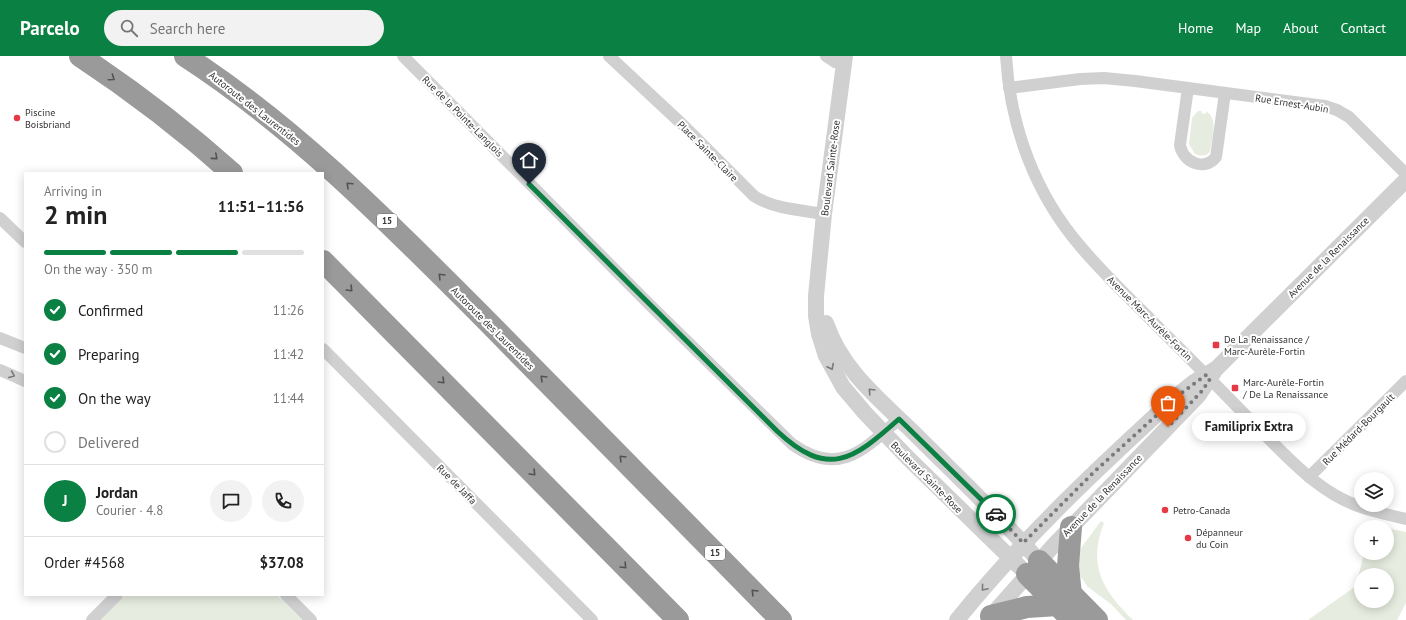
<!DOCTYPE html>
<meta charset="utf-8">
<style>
body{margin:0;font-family:"PT Sans",sans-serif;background:#f2f2f2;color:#222;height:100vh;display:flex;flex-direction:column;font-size:15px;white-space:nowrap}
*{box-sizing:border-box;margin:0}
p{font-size:13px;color:#767676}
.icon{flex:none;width:22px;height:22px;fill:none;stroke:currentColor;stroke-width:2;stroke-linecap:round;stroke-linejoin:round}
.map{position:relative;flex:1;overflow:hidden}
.sheet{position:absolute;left:24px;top:116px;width:300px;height:424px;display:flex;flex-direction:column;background:#fff;border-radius:0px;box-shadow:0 2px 10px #0003}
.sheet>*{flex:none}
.buttons{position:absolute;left:1354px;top:416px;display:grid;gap:8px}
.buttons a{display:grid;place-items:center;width:40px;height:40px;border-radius:50%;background:#fff;box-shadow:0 2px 10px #0003;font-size:20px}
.pin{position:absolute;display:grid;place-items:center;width:34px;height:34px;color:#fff;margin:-41px -17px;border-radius:50% 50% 50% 0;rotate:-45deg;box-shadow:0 0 4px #0007}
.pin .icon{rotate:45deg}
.courier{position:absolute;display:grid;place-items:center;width:40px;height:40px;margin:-20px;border:3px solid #0b8043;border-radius:50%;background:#fff;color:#222;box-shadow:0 1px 5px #0007}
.bubble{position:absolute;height:28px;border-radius:14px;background:#fff;box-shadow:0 2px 10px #0003;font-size:13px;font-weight:700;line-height:28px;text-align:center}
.head em{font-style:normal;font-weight:700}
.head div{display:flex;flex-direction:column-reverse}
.head{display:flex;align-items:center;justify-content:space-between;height:68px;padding:0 20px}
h1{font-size:26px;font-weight:700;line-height:30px}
.bar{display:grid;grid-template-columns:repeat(4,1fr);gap:6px 4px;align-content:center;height:48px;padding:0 20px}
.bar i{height:5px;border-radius:3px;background:#e0e0e0}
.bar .on{background:#0b8043}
.bar p{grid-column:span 4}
.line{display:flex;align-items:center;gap:10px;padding:0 20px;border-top:1px solid #e0e0e0}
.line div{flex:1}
.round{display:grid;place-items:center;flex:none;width:42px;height:42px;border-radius:21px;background:#f2f2f2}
ol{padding:0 20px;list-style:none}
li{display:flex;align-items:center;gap:12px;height:44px}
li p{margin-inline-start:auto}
li .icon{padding:4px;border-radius:50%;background:#0b8043;color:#fff;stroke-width:4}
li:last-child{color:#767676}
li i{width:22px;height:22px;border:2px solid #e0e0e0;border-radius:50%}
header{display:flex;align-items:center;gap:24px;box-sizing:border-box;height:56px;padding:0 20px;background:#0b8043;color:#fff}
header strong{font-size:19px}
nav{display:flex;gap:22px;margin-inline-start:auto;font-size:14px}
.search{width:280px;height:36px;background:#f2f2f2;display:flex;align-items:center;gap:10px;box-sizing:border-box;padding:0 14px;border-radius:22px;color:#767676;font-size:15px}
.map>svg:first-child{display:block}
.green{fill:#e6ecdf;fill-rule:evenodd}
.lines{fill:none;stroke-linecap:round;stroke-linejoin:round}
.minor{stroke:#d0d0d0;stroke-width:12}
.tertiary{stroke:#d0d0d0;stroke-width:16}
.motorway{stroke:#9a9a9a;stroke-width:22}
.oneway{stroke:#525252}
.oneway2{stroke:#7a7a7a}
.done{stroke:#7a7a7a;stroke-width:4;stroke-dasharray:0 7.2}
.route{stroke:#0b8043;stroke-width:5}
.poi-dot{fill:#e63946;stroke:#fff;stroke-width:1.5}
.labels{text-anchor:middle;stroke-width:4;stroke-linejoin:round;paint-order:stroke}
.shield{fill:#fff;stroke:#707070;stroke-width:1}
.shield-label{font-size:9px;font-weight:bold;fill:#333}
.street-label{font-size:10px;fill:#333;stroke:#fff}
.poi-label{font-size:10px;fill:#333;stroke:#fff;text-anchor:start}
</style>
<header>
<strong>Parcelo</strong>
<div class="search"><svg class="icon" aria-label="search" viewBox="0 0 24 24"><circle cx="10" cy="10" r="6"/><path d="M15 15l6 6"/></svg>Search here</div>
<nav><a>Home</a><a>Map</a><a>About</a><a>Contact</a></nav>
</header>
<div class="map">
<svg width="1406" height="564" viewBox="0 0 1406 564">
<rect width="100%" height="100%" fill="#fff"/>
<g class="green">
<path d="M1198,55h4l-1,2 5,1v-3c13,8 6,28 4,40 -3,6 -9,5 -15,3l-6,-10 3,-26z"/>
<path d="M1101,465l3,2c-17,42 -1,68 29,97h-7l-15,-16 -23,-17 -10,-14v-19l3,-6z"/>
<path d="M1387,472l19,4v71l-9,17h-89l48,-34 8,-33h23zM1361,519h26v26h-26z"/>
<path d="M125,539h152l25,25h-202z"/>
</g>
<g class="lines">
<g class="minor">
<path d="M403,0l247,249 142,139c46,33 71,7 107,-25"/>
<path d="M609,0l75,70 70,70c20,13 47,14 70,18"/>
<path d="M826,0l9,6 9,1"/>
<path d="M1006,0c4,70 29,138 75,191 25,30 55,57 82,85 38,37 75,76 113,114 24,24 49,48 82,60 15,6 32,9 48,13"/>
<path d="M1009,32l71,-9 24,-1 31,3 190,25 12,4 12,7 57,57"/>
<path d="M1188,32l-8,57c3,17 24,27 36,12l9,-64"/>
<path d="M0,162l25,24"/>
<path d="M0,282l25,10"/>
<path d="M323,293l269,271"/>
<path d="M0,314l25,11"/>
<path d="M1309,421l97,-96"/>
<path d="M286,539l25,25"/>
<path d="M92,564l25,-25"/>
</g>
<g class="tertiary">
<path d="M845,0l-21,158 -8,82v20l3,18 7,22 17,31 22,26 43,45 119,116"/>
<path d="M826,267c16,47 53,76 88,110 42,42 86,83 125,128"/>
<path d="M990,561l63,-71 145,-150 16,-24"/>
<path d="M957,564c68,-84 143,-154 222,-226l15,-12 23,-14 189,-188"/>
</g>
<g class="motorway">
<path d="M80,0c53,35 104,74 152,117"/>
<path d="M185,0c111,72 202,165 295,258 101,102 201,204 301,306"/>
<path d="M323,205l355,359"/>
<path d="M1039,505l58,59"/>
<path d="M1027,518l45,46"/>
<path d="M1071,539l-3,-29 3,-39"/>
<path d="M991,560l36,-9 31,-2"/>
</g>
</g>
<defs><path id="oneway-chevron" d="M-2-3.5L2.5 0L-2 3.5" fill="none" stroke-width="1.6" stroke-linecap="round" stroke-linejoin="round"/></defs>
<g class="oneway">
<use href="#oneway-chevron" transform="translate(112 22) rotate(35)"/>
<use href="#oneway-chevron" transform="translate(215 101) rotate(41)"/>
<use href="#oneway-chevron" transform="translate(349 129) rotate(-137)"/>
<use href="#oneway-chevron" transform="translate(441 220) rotate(-135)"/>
<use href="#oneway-chevron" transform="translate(350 233) rotate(46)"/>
<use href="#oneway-chevron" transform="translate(543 322) rotate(-135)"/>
<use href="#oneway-chevron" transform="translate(442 325) rotate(45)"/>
<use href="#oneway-chevron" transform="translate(622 402) rotate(-134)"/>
<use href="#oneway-chevron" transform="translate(533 417) rotate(45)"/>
<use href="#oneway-chevron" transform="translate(624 510) rotate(46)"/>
<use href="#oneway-chevron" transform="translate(754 536) rotate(-135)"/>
</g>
<g class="oneway2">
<use href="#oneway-chevron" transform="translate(831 311) rotate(63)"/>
<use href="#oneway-chevron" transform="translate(12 319) rotate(23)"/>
<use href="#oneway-chevron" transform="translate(871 335) rotate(-134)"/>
<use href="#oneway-chevron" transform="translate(984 532) rotate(130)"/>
</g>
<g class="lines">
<path class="done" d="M996,458l27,29 71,-71 86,-78 26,-19 4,4 -8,12 -34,36"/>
<path class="route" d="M529,128l248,247c51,48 76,29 122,-12l97,95"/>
</g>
<g class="poi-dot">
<circle cx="17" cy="62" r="4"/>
<rect x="1212" y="285" width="8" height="8" rx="2"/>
<rect x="1231" y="328" width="8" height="8" rx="2"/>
<circle cx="1165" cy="454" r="4"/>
<circle cx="1188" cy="482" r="4"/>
</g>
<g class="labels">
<g class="shield">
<rect x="377" y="158" width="20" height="14" rx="3"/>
<rect x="705" y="490" width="20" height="14" rx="3"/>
</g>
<g class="shield-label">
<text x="387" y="168">15</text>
<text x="715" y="500">15</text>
</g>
<g class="street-label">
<text transform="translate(1292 47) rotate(9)" y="4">Rue Ernest-Aubin</text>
<text transform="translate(255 52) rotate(38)" y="4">Autoroute des Laurentides</text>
<text transform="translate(463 60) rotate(45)" y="4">Rue de la Pointe-Langlois</text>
<text transform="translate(708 95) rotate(45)" y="4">Place Sainte-Claire</text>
<text transform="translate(830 112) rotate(-83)" y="4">Boulevard Sainte-Rose</text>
<text transform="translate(1328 201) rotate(-45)" y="4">Avenue de la Renaissance</text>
<text transform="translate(1150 262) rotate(45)" y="4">Avenue Marc-Aurèle-Fortin</text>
<text transform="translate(493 272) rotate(45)" y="4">Autoroute des Laurentides</text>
<text transform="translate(1358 373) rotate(-45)" y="4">Rue Médard-Bourgault</text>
<text transform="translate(927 421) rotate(45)" y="4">Boulevard Sainte-Rose</text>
<text transform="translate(457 428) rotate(45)" y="4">Rue de Jaffa</text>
<text transform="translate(1102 439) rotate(-46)" y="4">Avenue de la Renaissance</text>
</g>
<g class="poi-label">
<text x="25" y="60">Piscine<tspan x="25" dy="12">Boisbriand</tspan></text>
<text x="1224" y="287">De La Renaissance /<tspan x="1224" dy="12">Marc-Aurèle-Fortin</tspan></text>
<text x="1243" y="330">Marc-Aurèle-Fortin<tspan x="1243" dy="12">/ De La Renaissance</tspan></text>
<text x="1173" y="458">Petro-Canada</text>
<text x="1196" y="480">Dépanneur<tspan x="1196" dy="12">du Coin</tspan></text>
</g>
</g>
</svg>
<div class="buttons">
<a><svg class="icon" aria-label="layers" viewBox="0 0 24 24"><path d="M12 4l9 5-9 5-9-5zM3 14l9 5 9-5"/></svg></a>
<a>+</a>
<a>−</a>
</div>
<div class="pin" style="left:1168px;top:371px;background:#ea580c"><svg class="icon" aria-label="bag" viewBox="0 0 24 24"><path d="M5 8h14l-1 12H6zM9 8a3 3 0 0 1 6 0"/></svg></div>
<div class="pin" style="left:529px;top:128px;background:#1f2937"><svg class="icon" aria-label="home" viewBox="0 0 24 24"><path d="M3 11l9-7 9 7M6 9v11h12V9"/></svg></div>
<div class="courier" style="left:996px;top:458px"><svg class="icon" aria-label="car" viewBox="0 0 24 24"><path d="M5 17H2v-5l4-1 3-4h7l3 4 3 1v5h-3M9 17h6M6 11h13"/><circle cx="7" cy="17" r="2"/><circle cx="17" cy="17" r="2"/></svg></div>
<div class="bubble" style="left:1192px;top:357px;width:114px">Familiprix Extra</div>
<section class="sheet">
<div class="head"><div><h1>2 min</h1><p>Arriving in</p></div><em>11:51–11:56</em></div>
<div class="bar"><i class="on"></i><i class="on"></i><i class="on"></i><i></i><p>On the way · 350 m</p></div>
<ol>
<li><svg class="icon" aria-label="check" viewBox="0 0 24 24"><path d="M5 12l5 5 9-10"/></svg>Confirmed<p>11:26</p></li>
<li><svg class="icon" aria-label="check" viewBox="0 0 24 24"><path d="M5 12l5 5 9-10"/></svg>Preparing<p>11:42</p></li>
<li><svg class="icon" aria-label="check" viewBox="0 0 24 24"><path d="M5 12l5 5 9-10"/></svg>On the way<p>11:44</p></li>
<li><i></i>Delivered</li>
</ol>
<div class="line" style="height:72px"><b class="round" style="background:#0b8043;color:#fff">J</b><div><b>Jordan</b><p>Courier · 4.8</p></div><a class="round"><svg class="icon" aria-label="chat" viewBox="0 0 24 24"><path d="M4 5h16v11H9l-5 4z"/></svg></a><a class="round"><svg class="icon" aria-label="phone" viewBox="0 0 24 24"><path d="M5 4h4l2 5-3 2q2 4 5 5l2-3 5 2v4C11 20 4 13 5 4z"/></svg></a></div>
<div class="line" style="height:52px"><div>Order #4568</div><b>$37.08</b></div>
</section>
</div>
